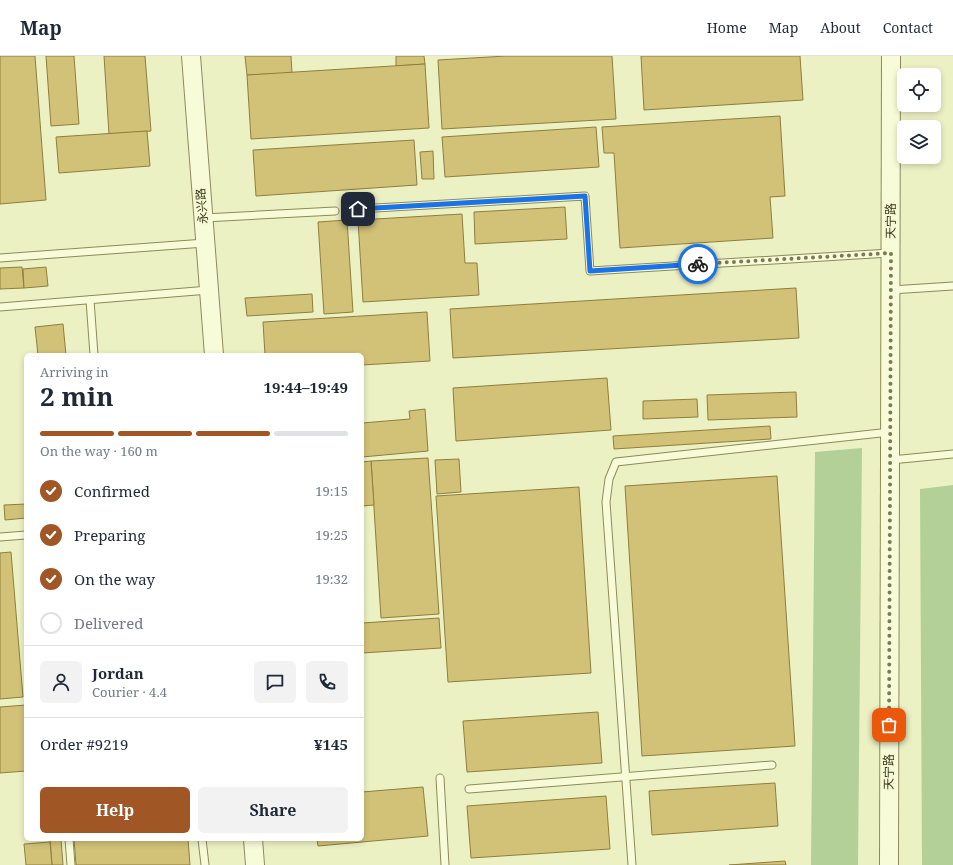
<!DOCTYPE html>
<meta charset="utf-8">
<style>
body{margin:0;font-family:"Noto Serif","Noto Sans SC",serif;background:#f2f2f3;color:#1f2937;height:100vh;display:flex;flex-direction:column;font-size:15px;white-space:nowrap}
*{box-sizing:border-box;margin:0}
p{font-size:13px;color:#747a83}
.icon{flex:none;width:22px;height:22px;fill:none;stroke:currentColor;stroke-width:2;stroke-linecap:round;stroke-linejoin:round}
.map{position:relative;flex:1;overflow:hidden}
.drawer{position:absolute;left:24px;top:297px;width:340px;height:488px;display:flex;flex-direction:column;background:#fff;border-radius:6px;box-shadow:0 2px 6px #0003}
.drawer>*{flex:none}
.fabs{position:absolute;left:897px;top:12px;display:grid;gap:8px}
.fabs a{display:grid;place-items:center;width:44px;height:44px;border-radius:6px;background:#fff;box-shadow:0 2px 6px #0003;font-size:20px}
.pin{position:absolute;display:grid;place-items:center;width:34px;height:34px;color:#fff;margin:-17px;border-radius:8px;box-shadow:0 2px 6px #0006}
.courier{position:absolute;display:grid;place-items:center;width:40px;height:40px;margin:-20px;border:3px solid #1a73e8;border-radius:50%;background:#fff;color:#222;box-shadow:0 1px 5px #0007}
.summary em{font-style:normal;font-weight:700}
.summary div{display:flex;flex-direction:column-reverse}
.summary{display:flex;align-items:center;justify-content:space-between;height:68px;padding:0 16px}
h1{font-size:26px;font-weight:700;line-height:30px}
.bar{display:grid;grid-template-columns:repeat(4,1fr);gap:6px 4px;align-content:center;height:48px;padding:0 16px}
.bar i{height:5px;border-radius:3px;background:#e0e1e3}
.bar .on{background:#a05625}
.bar p{grid-column:span 4}
.line{display:flex;align-items:center;gap:10px;padding:0 16px;border-top:1px solid #e0e1e3}
.line div{flex:1}
.round{display:grid;place-items:center;flex:none;width:42px;height:42px;border-radius:6px;background:#f2f2f3}
ol{padding:0 16px;list-style:none}
li{display:flex;align-items:center;gap:12px;height:44px}
li p{margin-inline-start:auto}
li .icon{padding:4px;border-radius:50%;background:#a05625;color:#fff;stroke-width:4}
li:last-child{color:#747a83}
li i{width:22px;height:22px;border:2px solid #e0e1e3;border-radius:50%}
.cta{display:flex;gap:8px;margin-top:auto;padding:8px 16px}
.cta a{flex:1;height:46px;border-radius:6px;background:#a05625;color:#fff;font-size:16px;font-weight:700;line-height:46px;text-align:center}
.cta a+a{background:#f2f2f3;color:#1f2937}
header{display:flex;align-items:center;gap:24px;box-sizing:border-box;height:56px;padding:0 20px;background:#fff;border-bottom:1px solid #e0e1e3}
header strong{font-size:19px}
nav{display:flex;gap:22px;margin-inline-start:auto;font-size:14px}
.map>svg:first-child{display:block}
.green{fill:#b2d097}
.building{fill:#d2c278;stroke:#8e7e3d}
.lines{fill:none;stroke-linecap:round;stroke-linejoin:round}
.service-casing{stroke:#8d8a59;stroke-width:9}
.tertiary-casing{stroke:#8d8a59;stroke-width:20}
.service{stroke:#f7fbd8;stroke-width:7}
.tertiary{stroke:#f7fbd8;stroke-width:18}
.done{stroke:#7a7958;stroke-width:4;stroke-dasharray:0 7.2}
.route{stroke:#1a73e8;stroke-width:5}
.labels{text-anchor:middle;stroke-width:3.5;stroke-linejoin:round;paint-order:stroke}
.street-label{font-size:12px;fill:#3c391e;stroke:#f4f8d4}
</style>
<header>
<strong>Map</strong>
<nav><a>Home</a><a>Map</a><a>About</a><a>Contact</a></nav>
</header>
<div class="map">
<svg width="953" height="809" viewBox="0 0 953 809">
<rect width="100%" height="100%" fill="#ecf1c4"/>
<g class="green">
<path d="M862,392l-4,417h-47l4,-413z"/>
<path d="M953,429v380h-31l-2,-376z"/>
</g>
<g class="building">
<path d="M0,0h35l11,144 -46,4z"/>
<path d="M46,0h28l5,68 -28,2z"/>
<path d="M104,0h41l6,75 -42,3z"/>
<path d="M245,0h46l1,17 -45,2z"/>
<path d="M396,0h28l1,8 -29,2z"/>
<path d="M506,0h106l4,63 -174,10 -4,-69z"/>
<path d="M641,0h159l3,44 -159,10z"/>
<path d="M425,8l4,64 -178,11 -4,-64z"/>
<path d="M780,60l5,80 -15,1 3,41 -153,10 -6,-95h-10l-2,-26z"/>
<path d="M596,71l3,40 -154,10 -3,-40z"/>
<path d="M147,75l3,35 -91,7 -3,-36z"/>
<path d="M414,84l3,45 -161,11 -3,-46z"/>
<path d="M433,95l1,28h-12l-2,-27z"/>
<path d="M565,151l2,32 -92,5 -1,-32z"/>
<path d="M462,158l3,49h12l2,32 -116,7 -5,-82z"/>
<path d="M347,164l6,92 -29,2 -6,-92z"/>
<path d="M22,211l2,21 -24,1v-21z"/>
<path d="M46,211l2,19 -24,2 -1,-19z"/>
<path d="M796,232l3,50 -346,20 -3,-49z"/>
<path d="M312,238l1,18 -66,4 -2,-18z"/>
<path d="M427,256l3,49 -68,4v-10h-97l-2,-33z"/>
<path d="M63,268l3,31h-28l-3,-28z"/>
<path d="M607,322l4,52 -155,11 -3,-53z"/>
<path d="M796,336l1,25 -89,3 -1,-25z"/>
<path d="M697,343l1,18 -55,2v-18z"/>
<path d="M425,353l3,42 -66,6v-34l48,-4 -1,-8z"/>
<path d="M770,370l1,13 -157,10 -1,-13z"/>
<path d="M428,402l11,156 -58,4 -10,-157z"/>
<path d="M459,403l2,33 -24,2 -2,-34z"/>
<path d="M371,405l3,44 -12,1v-44z"/>
<path d="M777,420l18,270 -153,10 -17,-270z"/>
<path d="M579,431l12,186 -143,9 -12,-186z"/>
<path d="M26,448v14l-21,2 -1,-15z"/>
<path d="M11,496l12,145 -23,2v-146z"/>
<path d="M439,562l2,30 -79,5v-30z"/>
<path d="M26,649v66l-26,2v-66z"/>
<path d="M598,656l4,51 -135,9 -4,-51z"/>
<path d="M775,727l3,43 -126,9 -3,-44z"/>
<path d="M423,731l5,49 -110,10 -1,-7h45v-47z"/>
<path d="M606,740l4,53 -139,9 -4,-52z"/>
<path d="M50,783h11l2,26h-11z"/>
<path d="M74,783h114l2,26h-114z"/>
<path d="M50,786l2,23h-26l-2,-21z"/>
<path d="M785,805l1,4h-57z"/>
</g>
<g class="lines">
<g class="service-casing">
<g id="service">
<path d="M358,153l227,-13 5,75 300,-18"/>
<path d="M204,162l131,-7"/>
<path d="M0,202l205,-15"/>
<path d="M891,234l62,-4"/>
<path d="M90,244l4,55"/>
<path d="M0,251l209,-17"/>
<path d="M891,404l62,-6"/>
<path d="M0,481l26,-2"/>
<path d="M440,722l5,87"/>
<path d="M469,733l303,-24"/>
<path d="M69,783l2,26"/>
<path d="M202,783l3,26"/>
<path d="M632,809l-26,-363 3,-23 7,-17 274,-30"/>
</g>
</g>
<g class="tertiary-casing">
<g id="tertiary">
<path d="M191,0l23,299"/>
<path d="M253,783l2,26"/>
<path d="M889,809l2,-809"/>
</g>
</g>
<use href="#service" class="service"/>
<use href="#tertiary" class="tertiary"/>
</g>
<g class="lines">
<path class="done" d="M698,208l193,-11 -2,472"/>
<path class="route" d="M358,153l227,-13 5,75 108,-7"/>
</g>
<g class="labels">
<g class="street-label">
<text transform="translate(202 150) rotate(-95)" y="4">永兴路</text>
<text transform="translate(891 165) rotate(-90)" y="4">天宁路</text>
<text transform="translate(889 716) rotate(-90)" y="4">天宁路</text>
</g>
</g>
</svg>
<div class="fabs">
<a><svg class="icon" aria-label="locate" viewBox="0 0 24 24"><circle cx="12" cy="12" r="6"/><path d="M12 2v4M12 18v4M2 12h4M18 12h4"/></svg></a>
<a><svg class="icon" aria-label="layers" viewBox="0 0 24 24"><path d="M12 4l9 5-9 5-9-5zM3 14l9 5 9-5"/></svg></a>
</div>
<div class="pin" style="left:889px;top:669px;background:#ea580c"><svg class="icon" aria-label="bag" viewBox="0 0 24 24"><path d="M5 8h14l-1 12H6zM9 8a3 3 0 0 1 6 0"/></svg></div>
<div class="pin" style="left:358px;top:153px;background:#1f2937"><svg class="icon" aria-label="home" viewBox="0 0 24 24"><path d="M3 11l9-7 9 7M6 9v11h12V9"/></svg></div>
<div class="courier" style="left:698px;top:208px"><svg class="icon" aria-label="bike" viewBox="0 0 24 24"><circle cx="6" cy="16" r="4"/><circle cx="18" cy="16" r="4"/><path d="M6 16l4-8h5l3 8M10 8l3 8H6M13 5h3"/></svg></div>
<section class="drawer">
<div class="summary"><div><h1>2 min</h1><p>Arriving in</p></div><em>19:44–19:49</em></div>
<div class="bar"><i class="on"></i><i class="on"></i><i class="on"></i><i></i><p>On the way · 160 m</p></div>
<ol>
<li><svg class="icon" aria-label="check" viewBox="0 0 24 24"><path d="M5 12l5 5 9-10"/></svg>Confirmed<p>19:15</p></li>
<li><svg class="icon" aria-label="check" viewBox="0 0 24 24"><path d="M5 12l5 5 9-10"/></svg>Preparing<p>19:25</p></li>
<li><svg class="icon" aria-label="check" viewBox="0 0 24 24"><path d="M5 12l5 5 9-10"/></svg>On the way<p>19:32</p></li>
<li><i></i>Delivered</li>
</ol>
<div class="line" style="height:72px"><a class="round"><svg class="icon" aria-label="person" viewBox="0 0 24 24"><circle cx="12" cy="8" r="4"/><path d="M4 21q1-7 8-7t8 7"/></svg></a><div><b>Jordan</b><p>Courier · 4.4</p></div><a class="round"><svg class="icon" aria-label="chat" viewBox="0 0 24 24"><path d="M4 5h16v11H9l-5 4z"/></svg></a><a class="round"><svg class="icon" aria-label="phone" viewBox="0 0 24 24"><path d="M5 4h4l2 5-3 2q2 4 5 5l2-3 5 2v4C11 20 4 13 5 4z"/></svg></a></div>
<div class="line" style="height:52px"><div>Order #9219</div><b>¥145</b></div>
<div class="cta"><a>Help</a><a>Share</a></div>
</section>
</div>
